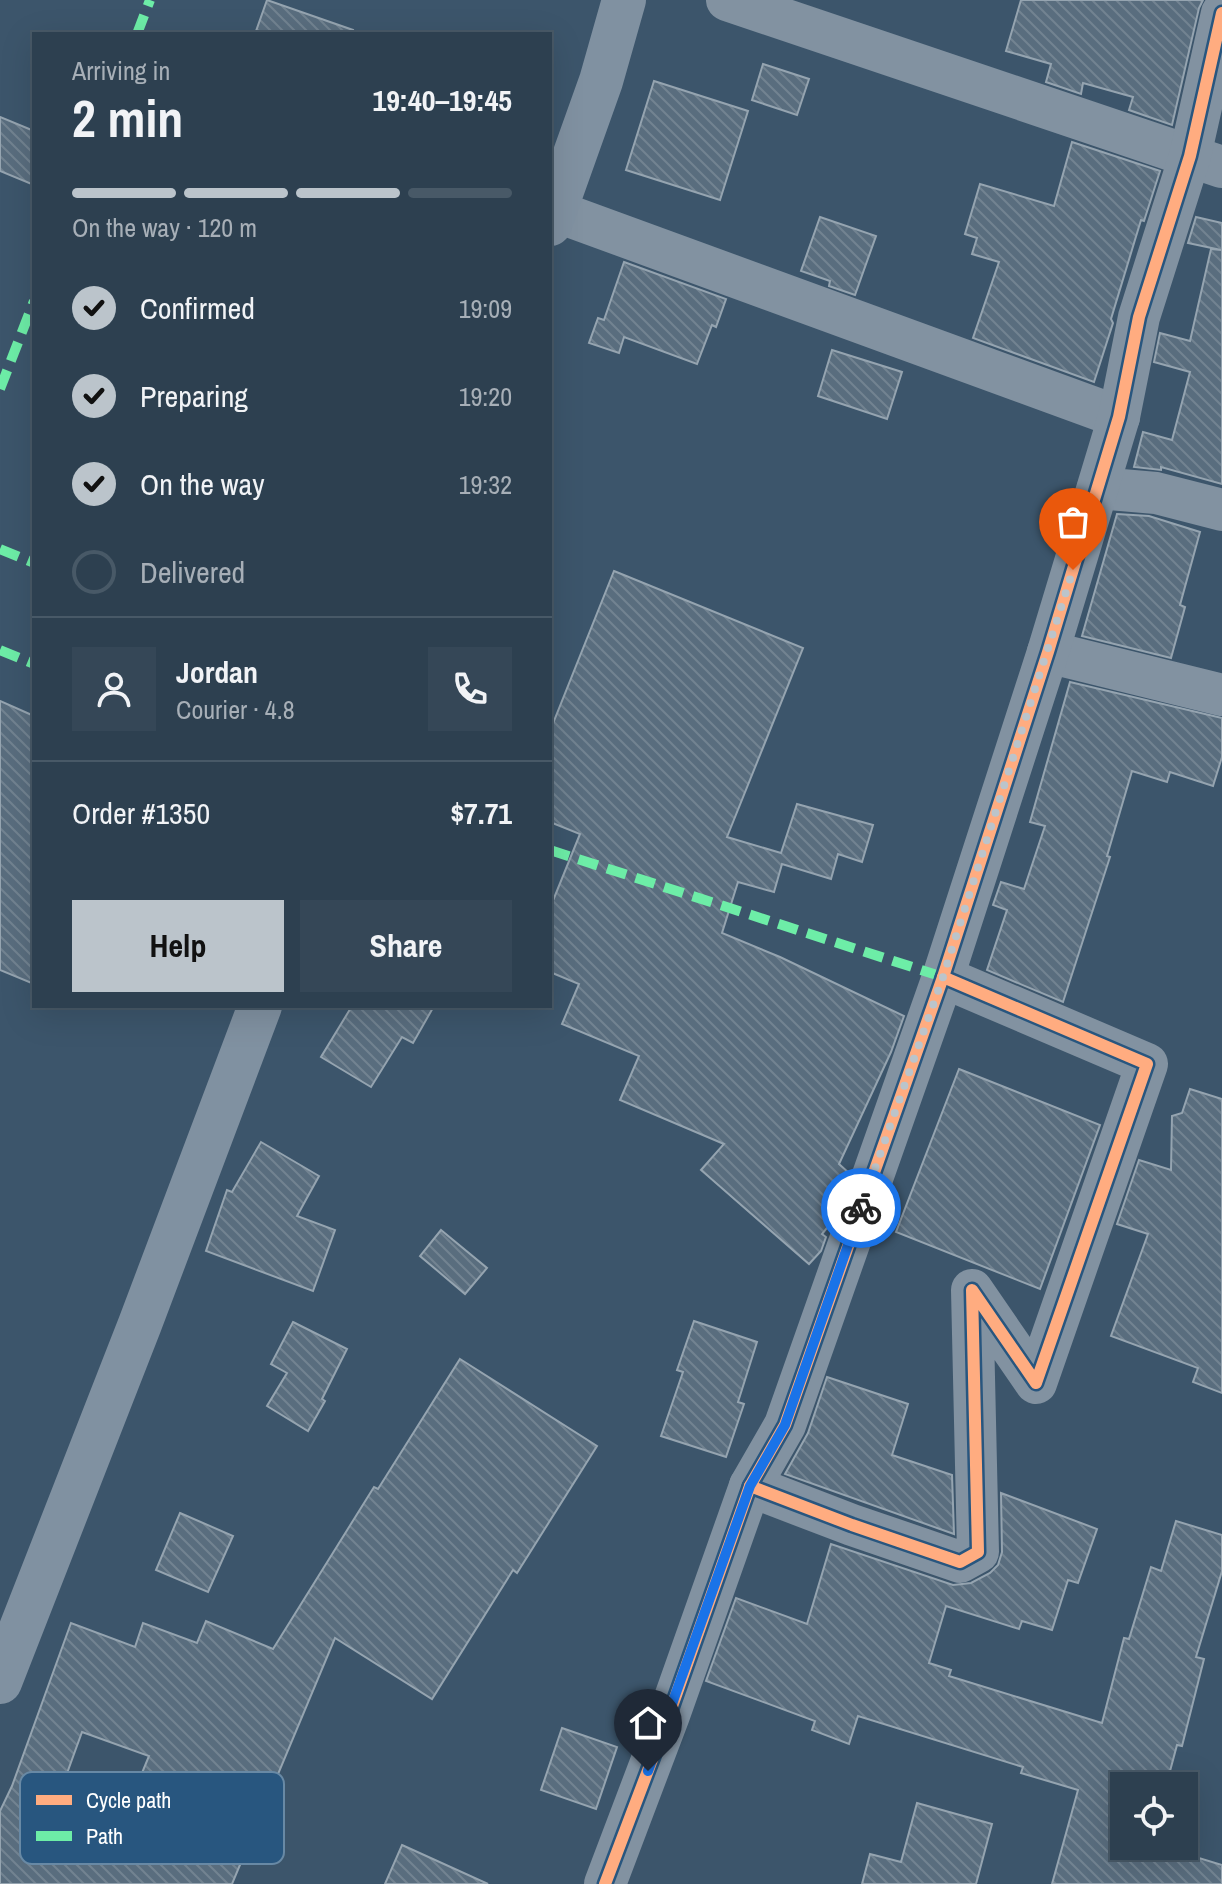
<!DOCTYPE html>
<meta charset="utf-8">
<style>
body{margin:0;font-family:"Archivo Narrow",sans-serif;background:#354757;color:#f1f3f6;height:100vh;display:flex;flex-direction:column;font-size:30px;white-space:nowrap}
*{box-sizing:border-box;margin:0}
p{font-size:26px;color:#a7afb7}
.icon{flex:none;width:44px;height:44px;fill:none;stroke:currentColor;stroke-width:2;stroke-linecap:round;stroke-linejoin:round}
.map{position:relative;flex:1;overflow:hidden}
.drawer{position:absolute;left:32px;top:32px;width:520px;height:976px;display:flex;flex-direction:column;background:#2d4050;border-radius:0px;box-shadow:0 8px 32px #0002,0 0 0 2px #485967}
.drawer>*{flex:none}
.controls{position:absolute;left:1110px;top:1772px;display:grid;gap:16px}
.controls a{display:grid;place-items:center;width:88px;height:88px;border-radius:0px;background:#2d4050;box-shadow:0 8px 32px #0002,0 0 0 2px #485967;font-size:40px}
.pin{position:absolute;display:grid;place-items:center;width:68px;height:68px;color:#fff;margin:-82px -34px;border-radius:50% 50% 50% 0;rotate:-45deg;box-shadow:0 0 8px #0007}
.pin .icon{rotate:45deg}
.courier{position:absolute;display:grid;place-items:center;width:80px;height:80px;margin:-40px;border:6px solid #1a73e8;border-radius:50%;background:#fff;color:#222;box-shadow:0 2px 10px #0007}
.head em{font-style:normal;font-weight:800}
.head div{display:flex;flex-direction:column-reverse}
.head{display:flex;align-items:center;justify-content:space-between;height:136px;padding:0 40px}
h1{font-size:52px;font-weight:800;line-height:60px}
.bar{display:grid;grid-template-columns:repeat(4,1fr);gap:12px 8px;align-content:center;height:96px;padding:0 40px}
.bar i{height:10px;border-radius:6px;background:#485967}
.bar .current{background:#bbc4cb}
.bar p{grid-column:span 4}
.line{display:flex;align-items:center;gap:20px;padding:0 40px;border-top:2px solid #485967}
.line div{flex:1}
.round{display:grid;place-items:center;flex:none;width:84px;height:84px;border-radius:0px;background:#354757}
ol{padding:0 40px;list-style:none}
li{display:flex;align-items:center;gap:24px;height:88px}
li p{margin-inline-start:auto}
li .icon{padding:8px;border-radius:50%;background:#bbc4cb;color:#111;stroke-width:4}
li:last-child{color:#a7afb7}
li i{width:44px;height:44px;border:4px solid #485967;border-radius:50%}
.cta{display:flex;gap:16px;margin-top:auto;padding:16px 40px}
.cta a{flex:1;height:92px;border-radius:0px;background:#bbc4cb;color:#111;font-size:32px;font-weight:800;line-height:92px;text-align:center}
.cta a+a{background:#354757;color:#f1f3f6}
.map>svg:first-child{display:block}
.building{fill:url(#building-back-hatch);stroke:#95a4b0;stroke-width:2;fill-rule:evenodd}
.lines{fill:none;stroke-linecap:round;stroke-linejoin:round}
.minor{stroke:#8292a1;stroke-width:42}
.major{stroke:#8091a1;stroke-width:44}
.quiet{stroke:#6deda7;stroke-width:10;stroke-dasharray:20 10;stroke-linecap:butt}
.cycleway-casing{stroke:#28567f;stroke-width:17}
.cycleway{stroke:#ffac80;stroke-width:12}
.done{stroke:#bbc4cb;stroke-width:8;stroke-dasharray:0 14.4}
.route{stroke:#1a73e8;stroke-width:10}
.key{fill:#28567f;stroke:#6889a5;stroke-width:2}
.key-label{font-size:22px;fill:#fff}
</style>
<div class="map">
<svg width="1222" height="1884" viewBox="0 0 1222 1884">
<defs>
<pattern id="building-back-hatch" width="6" height="6" patternUnits="userSpaceOnUse" patternTransform="scale(2)"><rect width="6" height="6" fill="#596d7e"/><path d="M-1 5l2 2M0 0l6 6M5-1l2 2" fill="none" stroke="#728391"/></pattern>
</defs>
<rect width="100%" height="100%" fill="#3c556b"/>
<g class="building">
<path d="M267,0l86,30 -1,4h-97z"/>
<path d="M1021,0h182l-4,8 -27,117 -43,-15 4,-13 -50,-14 -2,11 -35,-12 5,-18 -45,-13z"/>
<path d="M763,64l46,15 -12,36 -45,-15z"/>
<path d="M654,81l94,30 -28,89 -94,-30z"/>
<path d="M0,117l34,14v54l-34,-14z"/>
<path d="M1072,142l88,29 -16,50 -3,-1 -30,99 2,4 -19,59 -121,-44 26,-76 -27,-8 5,-16 -12,-4 15,-50 74,22z"/>
<path d="M820,217l56,19 -21,59 -26,-9 1,-5 -29,-10z"/>
<path d="M1196,217l26,6v261l-61,-17v3l-27,-3 9,-35 29,8 18,-68 -36,-10 6,-29 30,8 21,-92 10,1 -33,-7z"/>
<path d="M624,262l102,37 -10,28 -4,-2 -15,39 -73,-27 -5,16 -30,-10 9,-25 6,2z"/>
<path d="M832,350l70,22 -15,47 -69,-23z"/>
<path d="M1117,514l32,2 51,16 -20,73 5,2 -14,51 -89,-22z"/>
<path d="M614,571l189,77 -76,189 54,16 16,-49 76,21 -11,37 -24,-8 -7,25 -49,-15 -8,28 -36,-10 -16,51 58,24 124,59 -13,36 -52,112 10,9 -18,50 -9,11 4,3 -5,14 -12,13 -108,-94 23,-26 -104,-44 19,-44 -77,-32 17,-40 -29,-12v-64l30,-74 -30,-12v-91z"/>
<path d="M1070,682l152,36v39l-9,29 -43,-14 -3,10 -35,-11 -25,85 3,1 -47,145 -76,-32 20,-60 -14,-5 8,-23 23,7 21,-63 -15,-4z"/>
<path d="M0,701l34,15v268l-34,-14z"/>
<path d="M352,1006h82l-21,37 -11,-6 -31,50 -50,-30z"/>
<path d="M959,1069l141,56 -60,164 -144,-57z"/>
<path d="M1190,1089l32,10v294l-29,-11 5,-14 -87,-32 37,-102 -31,-10 22,-64 32,10 1,-54 10,-3z"/>
<path d="M261,1142l58,34 -22,40 38,14 -22,61 -107,-40 21,-61 5,2z"/>
<path d="M441,1230l46,38 -22,26 -45,-38z"/>
<path d="M694,1321l63,21 -19,60 6,2 -18,53 -65,-21 22,-64 -6,-2z"/>
<path d="M293,1322l54,27 -25,50 3,2 -17,30 -41,-25 20,-33 -16,-9z"/>
<path d="M460,1359l137,87 -80,127 -4,-3 -81,129 -97,-61 -103,246h-232v-73l12,-25 59,-163 64,24 8,-24 54,20 9,-22 67,28 101,-162 4,2zM82,1732l67,24 -38,92 -57,-39z"/>
<path d="M827,1377l81,27 -16,51 60,20 2,59 -169,-60 23,-41z"/>
<path d="M1001,1493l96,36 -19,54 -10,-3 -16,50 -30,-9 -3,8 -73,-23 -17,57 22,7 -2,6 153,47 22,-85 5,1 22,-72 10,4 15,-50 46,14v36l-26,86 8,2 -22,87 -5,-1 -11,41h-42v60l50,14 2,-9 46,14v19h-170l26,-94 -57,-17 2,-6 -165,-51 -9,28 -37,-14 3,-9 -109,-40 30,-83 71,26 24,-80 122,41 18,-2 19,-10 8,-8 4,-13z"/>
<path d="M180,1513l53,23 -25,56 -52,-22z"/>
<path d="M562,1728l55,19 -21,62 -55,-19z"/>
<path d="M917,1803l75,21 -16,60h-114l8,-30 31,8z"/>
<path d="M402,1845l86,39h-103z"/>
</g>
<g class="lines">
<g class="minor">
<path d="M727,0l495,167"/>
<path d="M555,211l564,206"/>
<path d="M1098,488l58,5 66,17"/>
<path d="M1048,652l174,43"/>
<path d="M750,1486l102,39 108,37 18,-10 -6,-262 64,93 111,-319 -204,-87"/>
<path d="M605,1884l64,-169 81,-229 35,-61 158,-448 105,-325 71,-235 20,-100 51,-161 32,-143"/>
</g>
<g class="major">
<path d="M550,224l51,-143 23,-81"/>
<path d="M0,1682l140,-358 120,-318"/>
</g>
<g class="quiet">
<path d="M137,34l13,-34"/>
<path d="M0,389l34,-88"/>
<path d="M0,549l34,14"/>
<path d="M0,650l34,14"/>
<path d="M550,850l393,127"/>
</g>
<g class="cycleway-casing">
<g id="cycleway">
<path d="M750,1486l102,39 108,37 18,-10 -6,-262 64,93 111,-319 -204,-87"/>
<path d="M605,1884l64,-169 81,-229 35,-61 158,-448 105,-325 71,-235 20,-100 51,-161 32,-143"/>
</g>
</g>
<use href="#cycleway" class="cycleway"/>
</g>
<g class="lines">
<path class="done" d="M861,1208l82,-231 130,-407"/>
<path class="route" d="M648,1771l102,-285 35,-61 76,-217"/>
</g>
<rect x="20" y="1772" width="264" height="92" rx="12" class="key"/>
<rect x="36" y="1795" width="36" height="10" fill="#ffac80"/>
<rect x="36" y="1831" width="36" height="10" fill="#6deda7"/>
<g class="key-label">
<text x="86" y="1808">Cycle path</text>
<text x="86" y="1844">Path</text>
</g>
</svg>
<div class="controls">
<a><svg class="icon" aria-label="locate" viewBox="0 0 24 24"><circle cx="12" cy="12" r="6"/><path d="M12 2v4M12 18v4M2 12h4M18 12h4"/></svg></a>
</div>
<div class="pin" style="left:1073px;top:570px;background:#ea580c"><svg class="icon" aria-label="bag" viewBox="0 0 24 24"><path d="M5 8h14l-1 12H6zM9 8a3 3 0 0 1 6 0"/></svg></div>
<div class="pin" style="left:648px;top:1771px;background:#1f2937"><svg class="icon" aria-label="home" viewBox="0 0 24 24"><path d="M3 11l9-7 9 7M6 9v11h12V9"/></svg></div>
<div class="courier" style="left:861px;top:1208px"><svg class="icon" aria-label="bike" viewBox="0 0 24 24"><circle cx="6" cy="16" r="4"/><circle cx="18" cy="16" r="4"/><path d="M6 16l4-8h5l3 8M10 8l3 8H6M13 5h3"/></svg></div>
<section class="drawer">
<div class="head"><div><h1>2 min</h1><p>Arriving in</p></div><em>19:40–19:45</em></div>
<div class="bar"><i class="current"></i><i class="current"></i><i class="current"></i><i></i><p>On the way · 120 m</p></div>
<ol>
<li><svg class="icon" aria-label="check" viewBox="0 0 24 24"><path d="M5 12l5 5 9-10"/></svg>Confirmed<p>19:09</p></li>
<li><svg class="icon" aria-label="check" viewBox="0 0 24 24"><path d="M5 12l5 5 9-10"/></svg>Preparing<p>19:20</p></li>
<li><svg class="icon" aria-label="check" viewBox="0 0 24 24"><path d="M5 12l5 5 9-10"/></svg>On the way<p>19:32</p></li>
<li><i></i>Delivered</li>
</ol>
<div class="line" style="height:144px"><a class="round"><svg class="icon" aria-label="person" viewBox="0 0 24 24"><circle cx="12" cy="8" r="4"/><path d="M4 21q1-7 8-7t8 7"/></svg></a><div><b>Jordan</b><p>Courier · 4.8</p></div><a class="round"><svg class="icon" aria-label="phone" viewBox="0 0 24 24"><path d="M5 4h4l2 5-3 2q2 4 5 5l2-3 5 2v4C11 20 4 13 5 4z"/></svg></a></div>
<div class="line" style="height:104px"><div>Order #1350</div><b>$7.71</b></div>
<div class="cta"><a>Help</a><a>Share</a></div>
</section>
</div>
